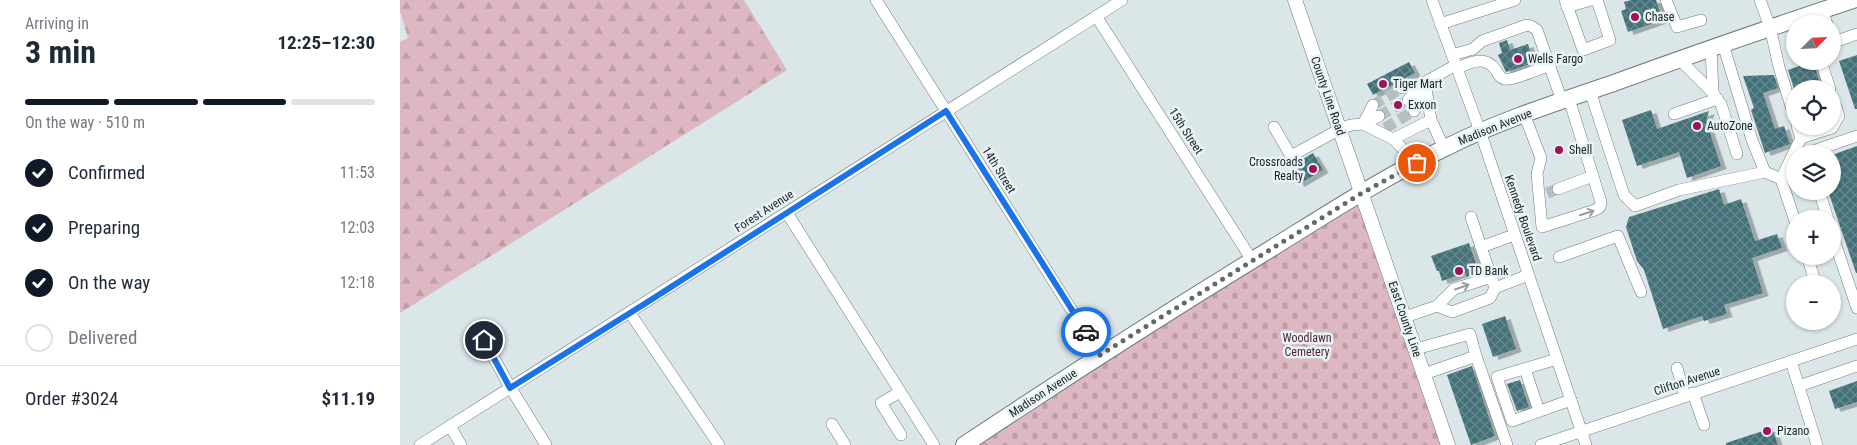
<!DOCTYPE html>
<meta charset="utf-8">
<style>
body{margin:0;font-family:"Roboto Condensed",sans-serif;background:#f6f6f7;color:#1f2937;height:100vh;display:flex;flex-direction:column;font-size:19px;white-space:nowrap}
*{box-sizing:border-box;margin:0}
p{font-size:16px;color:#747a83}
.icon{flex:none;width:28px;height:28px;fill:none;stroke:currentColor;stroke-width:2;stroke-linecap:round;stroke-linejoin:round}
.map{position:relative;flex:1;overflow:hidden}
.side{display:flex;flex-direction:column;background:#fff;width:400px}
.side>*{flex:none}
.needle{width:32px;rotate:66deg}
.fabs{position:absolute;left:1386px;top:15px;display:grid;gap:10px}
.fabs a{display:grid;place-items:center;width:55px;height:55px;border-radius:50%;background:#fff;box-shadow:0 1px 4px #0004;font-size:25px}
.pin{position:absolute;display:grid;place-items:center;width:42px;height:42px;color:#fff;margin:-21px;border:2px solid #fff;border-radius:50%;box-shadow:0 1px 5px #0007}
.courier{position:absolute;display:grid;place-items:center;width:50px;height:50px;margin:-25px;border:4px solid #1a73e8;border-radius:50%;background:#fff;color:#222;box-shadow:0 1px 6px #0007}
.overview em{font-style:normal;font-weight:700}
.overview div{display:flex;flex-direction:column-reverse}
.overview{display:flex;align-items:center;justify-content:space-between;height:85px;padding:0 25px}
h1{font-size:32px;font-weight:700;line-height:38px}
.bar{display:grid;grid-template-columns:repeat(4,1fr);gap:8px 5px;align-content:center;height:60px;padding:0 25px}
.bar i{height:6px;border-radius:4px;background:#e0e1e3}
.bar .selected{background:#111827}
.bar p{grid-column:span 4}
.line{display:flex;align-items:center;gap:12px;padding:0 25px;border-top:1px solid #e0e1e3}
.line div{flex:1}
ol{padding:0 25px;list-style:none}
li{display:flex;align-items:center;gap:15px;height:55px}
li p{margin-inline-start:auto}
li .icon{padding:5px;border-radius:50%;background:#111827;color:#fff;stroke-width:4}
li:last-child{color:#747a83}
li i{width:28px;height:28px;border:2px solid #e0e1e3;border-radius:50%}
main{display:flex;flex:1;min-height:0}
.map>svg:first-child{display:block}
.forest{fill:url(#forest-firs)}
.cemetery{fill:url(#cemetery-stones)}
.building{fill:url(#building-cross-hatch);filter:url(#shadow)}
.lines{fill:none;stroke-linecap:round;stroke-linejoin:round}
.minor-tunnel{stroke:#b5bfc1;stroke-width:11;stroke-dasharray:11 5.5;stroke-linecap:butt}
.minor-casing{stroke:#717c7e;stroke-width:12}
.major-casing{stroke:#717c7e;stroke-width:15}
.highway-casing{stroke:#717c7e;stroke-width:18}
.minor{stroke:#fff;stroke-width:11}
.major{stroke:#fff;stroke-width:14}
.highway{stroke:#fff;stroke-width:16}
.oneway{stroke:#9b9d9d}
.done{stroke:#62696a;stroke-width:5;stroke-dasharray:0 9}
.route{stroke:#1a73e8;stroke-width:6}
.poi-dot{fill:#a21157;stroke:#e7f3f6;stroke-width:2}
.labels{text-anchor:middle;stroke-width:5;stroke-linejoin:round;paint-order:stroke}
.poi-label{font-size:12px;fill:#212526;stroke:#e7f3f6;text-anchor:start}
.street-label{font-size:12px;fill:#212526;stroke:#e7f3f6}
.park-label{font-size:12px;fill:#531f32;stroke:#e7f3f6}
</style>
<main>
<section class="side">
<div class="overview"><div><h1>3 min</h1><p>Arriving in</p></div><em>12:25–12:30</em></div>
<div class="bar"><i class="selected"></i><i class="selected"></i><i class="selected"></i><i></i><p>On the way · 510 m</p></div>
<ol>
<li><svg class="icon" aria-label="check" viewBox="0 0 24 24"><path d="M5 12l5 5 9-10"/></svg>Confirmed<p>11:53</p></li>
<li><svg class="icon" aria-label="check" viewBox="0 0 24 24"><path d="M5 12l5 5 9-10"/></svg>Preparing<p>12:03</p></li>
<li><svg class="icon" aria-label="check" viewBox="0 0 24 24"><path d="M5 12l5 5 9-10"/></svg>On the way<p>12:18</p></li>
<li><i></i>Delivered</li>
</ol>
<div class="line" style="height:65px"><div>Order #3024</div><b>$11.19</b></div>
</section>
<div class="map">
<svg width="1457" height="445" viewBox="0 0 1457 445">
<defs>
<pattern id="forest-firs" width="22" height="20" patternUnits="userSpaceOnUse" patternTransform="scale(1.25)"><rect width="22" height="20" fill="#ddb8c2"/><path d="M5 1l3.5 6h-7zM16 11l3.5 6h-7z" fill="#bd9ea7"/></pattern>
<pattern id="cemetery-stones" width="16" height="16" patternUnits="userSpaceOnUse" patternTransform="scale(1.25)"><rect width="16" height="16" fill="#ddb8c2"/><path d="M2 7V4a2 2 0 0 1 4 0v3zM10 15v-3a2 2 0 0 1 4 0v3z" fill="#bd9ea7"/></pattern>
<pattern id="building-cross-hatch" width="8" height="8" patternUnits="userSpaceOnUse" patternTransform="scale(1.25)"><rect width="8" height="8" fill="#437179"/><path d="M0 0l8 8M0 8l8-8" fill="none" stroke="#67888e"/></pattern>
<filter id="shadow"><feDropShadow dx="5.5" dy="3" stdDeviation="0" flood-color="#0004"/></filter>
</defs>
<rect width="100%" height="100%" fill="#dae6e8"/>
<path class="forest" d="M0,0h344l43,70 -387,243v-271l8,-4 -8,-27z"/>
<path class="cemetery" d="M962,193l86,252h-484z"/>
<g class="building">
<path d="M1231,0h25l7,20 -35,12 -7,-21 5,-2 -2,-7z"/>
<path d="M1107,40l3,10 18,-6 6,19 -28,9 -8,-17 4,-2 -3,-10z"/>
<path d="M1457,55v54h-2l-16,-48z"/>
<path d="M1413,61l9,28h-28l-6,-19z"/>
<path d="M1009,62l6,11 -42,22 -6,-11z"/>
<path d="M1374,75l4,13 -15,5 12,36 9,-3 6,18 -25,9 -14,-43 3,-2 -11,-32z"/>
<path d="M1251,110l6,19 52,-18 -3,10 15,45 -34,12 -8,-26 -42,14 -15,-46z"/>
<path d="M1457,146v127h-1l-28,-82h4v-36z"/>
<path d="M913,153l10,17 -24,14 -7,-11 9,-6 -3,-5z"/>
<path d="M1319,189l5,16 17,-6 14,42 22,-7 5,14 -30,10 11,35 -39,12 3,9 -23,7 -2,-5 -39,13 -19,-59 -7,-9 -11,-34 3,-10z"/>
<path d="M1069,243l10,30 -13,4 -1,-4 -23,8 -3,-10h-2l-6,-15z"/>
<path d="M1105,316l11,33 -23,8 -11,-33z"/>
<path d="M1072,366l23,70 -24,9 -24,-70z"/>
<path d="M1120,380l9,27 -12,4 -10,-27z"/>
<path d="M1457,381v21l-22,7 -6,-18z"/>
<path d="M1372,428l6,17h-52v-2z"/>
</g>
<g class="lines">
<g class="minor-tunnel">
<path d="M973,105l29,-17"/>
<path d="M979,116l29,-16"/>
<path d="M985,128l29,-17"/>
<path d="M1147,193l11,-4"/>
</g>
<g class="minor-casing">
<g id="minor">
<path d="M476,0l224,355"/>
<path d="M1032,0l48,131 106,314"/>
<path d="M1165,0l18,50 27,-10 -13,-40"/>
<path d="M1266,0l11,27 24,-7"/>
<path d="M1360,0l10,27 9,40 16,52"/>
<path d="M1167,7l24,-7"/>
<path d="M1422,10l5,14"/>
<path d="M696,16l156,244"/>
<path d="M1040,24l75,-24"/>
<path d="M1432,38l5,3 20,-7"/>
<path d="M1323,44l29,96 13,32 16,7 14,42"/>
<path d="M1052,55l21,-6 9,-8 45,-16 4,1 6,4 25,71"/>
<path d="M1279,59l34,34 -2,-45"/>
<path d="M1421,61l9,28"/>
<path d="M1057,68c15,-6 28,-13 39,2 2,4 4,8 8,9 8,2 37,-11 46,-14"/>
<path d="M1025,82l6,38 13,28"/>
<path d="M1002,88l23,-6 31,-17"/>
<path d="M1190,91l34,104 11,11 44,-16 86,-18"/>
<path d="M1313,93l8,11 16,50"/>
<path d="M1008,100l14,-14"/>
<path d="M1014,111l10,-27"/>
<path d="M1124,114l17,44 -4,16 5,53 53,-17 5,-3 1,-5 -32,-103"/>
<path d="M1274,114l43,-15"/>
<path d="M963,124l30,15 24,24"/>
<path d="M963,124l10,-19"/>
<path d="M874,127l17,29 49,-27 11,-4 12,-1 16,-8"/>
<path d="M1401,138l31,-10 7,-12 -7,-20"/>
<path d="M993,139l38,-19"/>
<path d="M1412,154l1,-3 44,-15"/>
<path d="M1381,179l20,-41 -4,-12"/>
<path d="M1158,189l35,-13"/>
<path d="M1419,191l9,28"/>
<path d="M387,213l147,232"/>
<path d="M1071,217l10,30 33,-12"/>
<path d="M1432,234l25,74"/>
<path d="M1407,256l9,28"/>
<path d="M1159,257l59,-21 23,56"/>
<path d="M1095,288l33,-13"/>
<path d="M1037,306l15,6 38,-14 5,-10 -14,-41"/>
<path d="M230,313l89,132"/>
<path d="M1005,317l32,-11 17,-17 38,-12"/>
<path d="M84,340l26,47 36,58"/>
<path d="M1016,349l54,-15 6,22 -52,18"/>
<path d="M1076,356l31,89"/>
<path d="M1157,359l-60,18 15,44 59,-21"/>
<path d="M1391,361l26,84"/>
<path d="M1277,368l8,28"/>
<path d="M1125,369l14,42"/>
<path d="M1399,386l58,-20"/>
<path d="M500,392l-19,11 20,32"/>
<path d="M1293,393l11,32"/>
<path d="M432,424l13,21"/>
<path d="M50,426l11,19"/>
<path d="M20,445l702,-445"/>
<path d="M1141,445l316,-106"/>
</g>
</g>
<g class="major-casing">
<path id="major" d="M895,0l153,445"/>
</g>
<g class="highway-casing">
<path id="highway" d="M564,445c99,-66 199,-130 300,-192 60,-37 119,-76 183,-106 52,-26 108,-44 164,-63 80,-29 161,-57 242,-84"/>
</g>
<use href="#minor" class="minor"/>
<use href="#major" class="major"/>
<use href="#highway" class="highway"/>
</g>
<defs><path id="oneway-shaft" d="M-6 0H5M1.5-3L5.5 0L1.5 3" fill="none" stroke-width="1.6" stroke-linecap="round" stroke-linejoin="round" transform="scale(1.25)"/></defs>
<g class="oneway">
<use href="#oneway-shaft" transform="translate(1187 213) rotate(-18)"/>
<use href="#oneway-shaft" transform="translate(1062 287) rotate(-19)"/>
</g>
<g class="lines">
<path class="done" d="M686,332l14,23 262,-162 55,-30"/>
<path class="route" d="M84,340l26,48 136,-85 300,-192 140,221"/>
</g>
<g class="poi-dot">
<circle cx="1235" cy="17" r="5"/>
<circle cx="1118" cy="59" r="5"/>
<circle cx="983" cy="84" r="5"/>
<circle cx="998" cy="105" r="5"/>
<circle cx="1297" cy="126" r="5"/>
<circle cx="1159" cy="150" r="5"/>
<circle cx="913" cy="169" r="5"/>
<circle cx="1059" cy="271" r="5"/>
<circle cx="1367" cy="431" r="5"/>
</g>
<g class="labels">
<g class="poi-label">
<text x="1245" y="21">Chase</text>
<text x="1128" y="63">Wells Fargo</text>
<text x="993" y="88">Tiger Mart</text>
<text x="1008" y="109">Exxon</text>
<text x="1307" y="130">AutoZone</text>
<text x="1169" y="154">Shell</text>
<text x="903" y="166" text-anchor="end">Crossroads<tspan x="903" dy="14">Realty</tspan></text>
<text x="1069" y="275">TD Bank</text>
<text x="1377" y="435">Pizano</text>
</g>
<g class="street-label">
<text transform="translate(928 96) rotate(71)" y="4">County Line Road</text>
<text transform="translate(1095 127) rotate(-22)" y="4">Madison Avenue</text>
<text transform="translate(786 131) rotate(57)" y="4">15th Street</text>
<text transform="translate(599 170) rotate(58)" y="4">14th Street</text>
<text transform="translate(364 211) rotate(-33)" y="4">Forest Avenue</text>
<text transform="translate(1123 218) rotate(71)" y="4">Kennedy Boulevard</text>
<text transform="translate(1005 319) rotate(71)" y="4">East County Line</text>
<text transform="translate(1287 381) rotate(-18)" y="4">Clifton Avenue</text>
<text transform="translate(643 393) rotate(-33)" y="4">Madison Avenue</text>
</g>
<g class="park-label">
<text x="907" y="342">Woodlawn<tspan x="907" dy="14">Cemetery</tspan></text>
</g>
</g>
</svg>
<div class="fabs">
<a><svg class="needle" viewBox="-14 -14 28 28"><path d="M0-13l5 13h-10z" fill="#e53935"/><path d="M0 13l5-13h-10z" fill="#747a83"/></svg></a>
<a><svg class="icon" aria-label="locate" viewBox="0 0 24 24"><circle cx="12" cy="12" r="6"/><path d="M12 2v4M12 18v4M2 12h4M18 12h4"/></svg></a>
<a><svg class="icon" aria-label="layers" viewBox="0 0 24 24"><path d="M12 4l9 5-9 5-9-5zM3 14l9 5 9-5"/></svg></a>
<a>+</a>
<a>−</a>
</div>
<div class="pin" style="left:1017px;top:163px;background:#ea580c"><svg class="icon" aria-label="bag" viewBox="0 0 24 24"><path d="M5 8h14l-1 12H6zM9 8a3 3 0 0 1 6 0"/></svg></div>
<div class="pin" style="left:84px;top:340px;background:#1f2937"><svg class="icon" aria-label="home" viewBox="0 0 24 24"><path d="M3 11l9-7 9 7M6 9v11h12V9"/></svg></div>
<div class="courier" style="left:686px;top:332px"><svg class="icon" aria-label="car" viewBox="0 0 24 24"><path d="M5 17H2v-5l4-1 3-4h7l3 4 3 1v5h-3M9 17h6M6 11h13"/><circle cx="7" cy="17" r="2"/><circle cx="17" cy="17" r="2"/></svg></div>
</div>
</main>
